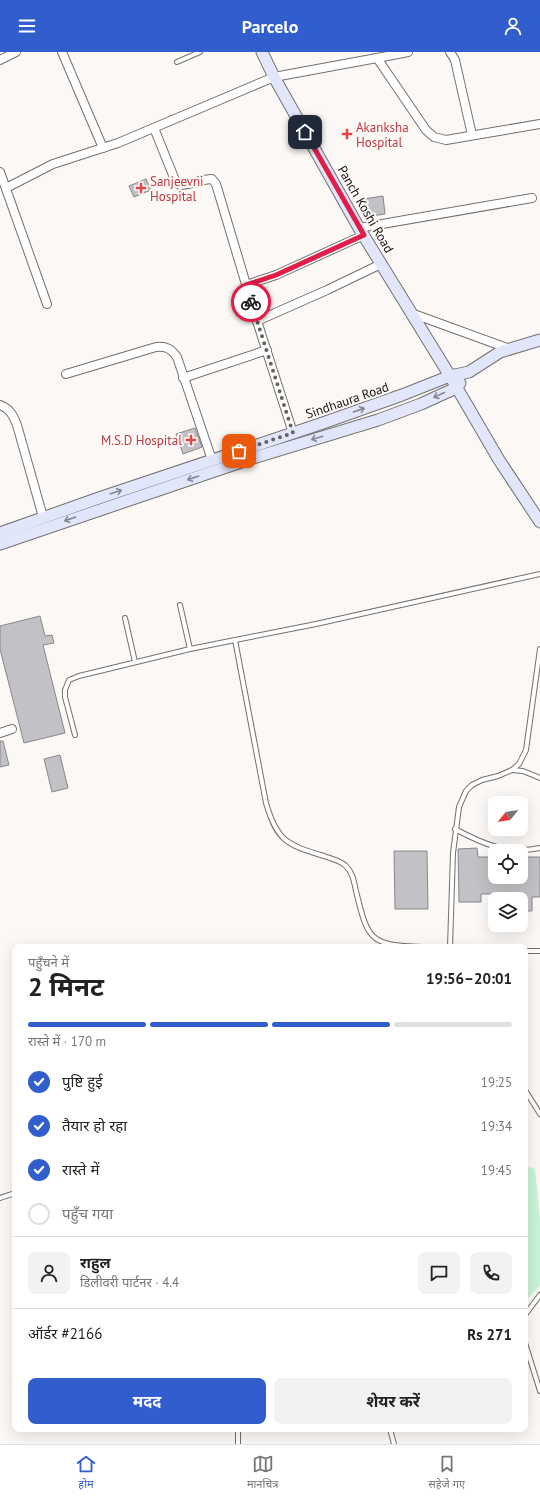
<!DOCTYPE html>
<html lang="hi">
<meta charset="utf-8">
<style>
body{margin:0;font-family:"PT Sans","Noto Sans Devanagari",sans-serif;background:#f2f2f2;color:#222;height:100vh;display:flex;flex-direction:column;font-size:15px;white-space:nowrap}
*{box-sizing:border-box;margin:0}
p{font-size:13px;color:#767676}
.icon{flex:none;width:22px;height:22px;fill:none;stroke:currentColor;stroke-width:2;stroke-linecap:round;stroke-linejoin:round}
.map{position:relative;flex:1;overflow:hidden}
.side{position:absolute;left:12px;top:892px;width:516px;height:488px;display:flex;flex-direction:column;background:#fff;border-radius:8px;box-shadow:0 4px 16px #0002}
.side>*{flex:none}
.needle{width:26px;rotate:240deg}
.controls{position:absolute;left:488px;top:744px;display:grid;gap:8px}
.controls a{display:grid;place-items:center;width:40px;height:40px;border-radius:8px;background:#fff;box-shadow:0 4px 16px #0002;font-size:20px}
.pin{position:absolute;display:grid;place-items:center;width:34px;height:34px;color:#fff;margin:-17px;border-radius:8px;box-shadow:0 2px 6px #0006}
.courier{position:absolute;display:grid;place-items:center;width:40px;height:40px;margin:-20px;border:3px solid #e11d48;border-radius:50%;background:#fff;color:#222;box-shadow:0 1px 5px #0007}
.head em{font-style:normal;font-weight:700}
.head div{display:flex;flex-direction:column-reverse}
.head{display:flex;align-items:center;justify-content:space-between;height:68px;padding:0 16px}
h1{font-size:26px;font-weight:700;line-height:30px}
.bar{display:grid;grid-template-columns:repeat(4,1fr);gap:6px 4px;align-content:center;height:48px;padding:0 16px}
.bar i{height:5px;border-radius:3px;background:#e0e0e0}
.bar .on{background:#315dcd}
.bar p{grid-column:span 4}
.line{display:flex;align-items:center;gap:10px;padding:0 16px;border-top:1px solid #e0e0e0}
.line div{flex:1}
.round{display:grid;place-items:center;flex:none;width:42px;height:42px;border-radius:8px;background:#f2f2f2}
ol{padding:0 16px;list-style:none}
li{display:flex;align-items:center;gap:12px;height:44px}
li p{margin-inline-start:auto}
li .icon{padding:4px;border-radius:50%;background:#315dcd;color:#fff;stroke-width:4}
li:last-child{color:#767676}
li i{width:22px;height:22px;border:2px solid #e0e0e0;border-radius:50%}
.button{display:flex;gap:8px;margin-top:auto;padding:8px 16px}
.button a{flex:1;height:46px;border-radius:8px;background:#315dcd;color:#fff;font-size:16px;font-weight:700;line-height:46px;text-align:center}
.button a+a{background:#f2f2f2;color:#222}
header{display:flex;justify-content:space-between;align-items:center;height:52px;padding:0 16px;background:#315dcd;color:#fff;font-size:18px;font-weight:700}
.tabs{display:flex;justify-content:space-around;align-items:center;height:56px;border-top:1px solid #e0e0e0;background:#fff;font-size:11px;color:#767676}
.tabs a{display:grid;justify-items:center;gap:2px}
.tabs .on{color:#315dcd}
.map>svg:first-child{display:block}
.green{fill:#caf4d7}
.building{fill:#c2c2c6;stroke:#88888b}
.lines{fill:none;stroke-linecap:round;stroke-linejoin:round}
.lane-casing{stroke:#73706e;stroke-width:6}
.street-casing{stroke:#73706e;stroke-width:10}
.secondary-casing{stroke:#73706e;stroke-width:13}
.lane{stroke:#fff;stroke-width:4}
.street{stroke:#fff;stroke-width:8}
.secondary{stroke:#e2e6fa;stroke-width:11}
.oneway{stroke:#858792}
.done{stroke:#656362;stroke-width:4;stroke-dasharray:0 7.2}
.route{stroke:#e11d48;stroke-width:5}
.health-dot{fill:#e0444e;stroke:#fcf8f6;stroke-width:1.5}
.labels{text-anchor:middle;stroke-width:4;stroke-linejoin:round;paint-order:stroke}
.health-label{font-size:13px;fill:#be3a42;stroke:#fcf8f6;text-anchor:start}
.street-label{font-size:13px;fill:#141312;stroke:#fcf8f6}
</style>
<header><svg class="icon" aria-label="menu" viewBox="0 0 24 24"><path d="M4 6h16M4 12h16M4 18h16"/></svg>Parcelo<svg class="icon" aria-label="person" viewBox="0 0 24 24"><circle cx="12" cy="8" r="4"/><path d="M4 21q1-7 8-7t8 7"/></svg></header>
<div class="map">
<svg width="540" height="1392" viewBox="0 0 540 1392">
<rect width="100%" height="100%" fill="#fcf8f6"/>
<path class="green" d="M525,1109l1,5 9,3 5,49v68l-15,15z"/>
<g class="building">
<path d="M146,127l5,11 -17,7 -5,-11z"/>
<path d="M383,144l2,18 -19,3 -3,-18z"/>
<path d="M195,376l7,19 -19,7 -7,-20z"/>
<path d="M40,564l5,20 7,-1 2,8 -11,2 22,88 -41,10 -24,-94v-23z"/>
<path d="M0,689h3l6,24 -9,2z"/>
<path d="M60,703l8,33 -16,4 -8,-33z"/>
<path d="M477,796l1,9h17v20h26v-20h19v40h-8v14h-11v-12h-17v-5h-23v8h-22l-1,-53z"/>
<path d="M394,799h33l1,58h-33z"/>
</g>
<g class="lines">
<g class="lane-casing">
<g id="lane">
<path d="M177,10l23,-10"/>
<path d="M180,553l10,44"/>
<path d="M125,566l10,44"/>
<path d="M235,588l31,163c11,38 21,42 58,53 8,3 16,4 22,10 7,7 8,16 10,25 12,50 14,54 66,56"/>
<path d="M75,683l-10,-38v-7l4,-10 10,-4 111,-27 126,-25 224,-50"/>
<path d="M512,718l11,1 17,7"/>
<path d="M455,777c28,15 53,26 85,19"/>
<path d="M450,895l3,-94 6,-46 7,-16 6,-6 10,-5 16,-4 14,-6 7,-6 7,-14 14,-101"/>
<path d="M525,899h15"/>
<path d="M525,1038l15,24"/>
<path d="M0,1146l15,-5"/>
<path d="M525,1263l15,-20"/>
<path d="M525,1291l15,48"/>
<path d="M238,1377v15"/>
<path d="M390,1377l4,15"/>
</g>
</g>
<g class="street-casing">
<g id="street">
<path d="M62,0l41,96"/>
<path d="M450,0l5,8 17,75"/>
<path d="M377,6l31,-6"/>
<path d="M0,8l16,-8"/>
<path d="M154,76l21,52 5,5c11,0 21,-6 32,-6l4,5 41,137 36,112"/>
<path d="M0,120l47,132"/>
<path d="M6,136l47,-24 65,-21 156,-66 103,-19 49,72 8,7 12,3 94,-16"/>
<path d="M359,176l173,-30"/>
<path d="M246,233l30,-10 88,-40"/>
<path d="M411,261l99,36"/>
<path d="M257,269l70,-31 54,-26"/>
<path d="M66,322l90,-27c11,-1 15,2 21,10l35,103"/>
<path d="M183,326l84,-28"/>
<path d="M0,353c10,4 13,10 17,20l26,92"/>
<path d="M0,681l12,-4"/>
</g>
</g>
<g class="secondary-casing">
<g id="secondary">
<path d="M262,0l12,25 85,151 91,148 49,84 41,62"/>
<path d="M0,481l99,-35 221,-74 82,-29 48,-19 19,-4 31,-20 40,-12"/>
<path d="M0,492l250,-85 128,-39 43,-16 35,-16 4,-5"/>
</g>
</g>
<use href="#lane" class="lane"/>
<use href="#street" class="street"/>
<use href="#secondary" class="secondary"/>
</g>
<defs><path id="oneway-shaft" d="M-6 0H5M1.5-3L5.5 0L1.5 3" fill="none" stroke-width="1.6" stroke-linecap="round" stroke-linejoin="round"/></defs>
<g class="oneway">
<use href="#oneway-shaft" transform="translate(439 343) rotate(155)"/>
<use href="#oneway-shaft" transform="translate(359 358) rotate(-19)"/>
<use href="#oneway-shaft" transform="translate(317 386) rotate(163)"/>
<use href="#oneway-shaft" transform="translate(193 426) rotate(161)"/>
<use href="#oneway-shaft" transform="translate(116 440) rotate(-18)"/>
<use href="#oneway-shaft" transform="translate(70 467) rotate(161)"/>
</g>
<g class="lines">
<path class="done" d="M239,399l54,-18 -42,-131"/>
<path class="route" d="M251,250l-5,-17 30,-10 88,-40 -59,-103"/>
</g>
<g class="health-dot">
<path d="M345 76h4v4h4v4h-4v4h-4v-4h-4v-4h4z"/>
<path d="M139 130h4v4h4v4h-4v4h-4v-4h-4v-4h4z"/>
<path d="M189 382h4v4h4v4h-4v4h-4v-4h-4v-4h4z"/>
</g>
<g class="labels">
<g class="health-label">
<text x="356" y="80">Akanksha<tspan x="356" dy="15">Hospital</tspan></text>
<text x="150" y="134">Sanjeevni<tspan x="150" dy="15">Hospital</tspan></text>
<text x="182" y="393" text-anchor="end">M.S.D Hospital</text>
</g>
<g class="street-label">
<text transform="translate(366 157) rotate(60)" y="5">Panch Koshi Road</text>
<text transform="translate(347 348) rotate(-19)" y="5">Sindhaura Road</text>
</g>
</g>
</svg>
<div class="controls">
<a><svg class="needle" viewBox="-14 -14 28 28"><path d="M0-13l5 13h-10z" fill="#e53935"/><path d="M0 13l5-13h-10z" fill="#767676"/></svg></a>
<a><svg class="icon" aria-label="locate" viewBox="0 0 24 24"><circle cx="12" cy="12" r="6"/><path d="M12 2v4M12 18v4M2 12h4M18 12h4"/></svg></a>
<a><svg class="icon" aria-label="layers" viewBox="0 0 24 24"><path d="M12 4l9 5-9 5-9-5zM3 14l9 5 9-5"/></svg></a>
</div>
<div class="pin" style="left:239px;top:399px;background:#ea580c"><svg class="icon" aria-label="bag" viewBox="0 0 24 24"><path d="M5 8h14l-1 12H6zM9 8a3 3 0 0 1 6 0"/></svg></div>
<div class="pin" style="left:305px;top:80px;background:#1f2937"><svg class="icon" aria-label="home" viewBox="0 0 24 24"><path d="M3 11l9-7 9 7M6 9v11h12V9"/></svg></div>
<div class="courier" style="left:251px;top:250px"><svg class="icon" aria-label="bike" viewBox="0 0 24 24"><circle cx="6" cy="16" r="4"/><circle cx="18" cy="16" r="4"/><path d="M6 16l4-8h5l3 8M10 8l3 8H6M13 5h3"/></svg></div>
<section class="side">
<div class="head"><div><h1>2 मिनट</h1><p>पहुँचने में</p></div><em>19:56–20:01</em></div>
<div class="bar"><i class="on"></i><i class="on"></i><i class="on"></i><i></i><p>रास्ते में · 170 m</p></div>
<ol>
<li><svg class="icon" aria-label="check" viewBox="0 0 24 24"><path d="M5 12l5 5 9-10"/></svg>पुष्टि हुई<p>19:25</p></li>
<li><svg class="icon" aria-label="check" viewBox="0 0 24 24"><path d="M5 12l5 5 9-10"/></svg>तैयार हो रहा<p>19:34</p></li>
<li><svg class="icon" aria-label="check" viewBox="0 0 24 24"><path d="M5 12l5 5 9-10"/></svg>रास्ते में<p>19:45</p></li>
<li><i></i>पहुँच गया</li>
</ol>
<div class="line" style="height:72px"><a class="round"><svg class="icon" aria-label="person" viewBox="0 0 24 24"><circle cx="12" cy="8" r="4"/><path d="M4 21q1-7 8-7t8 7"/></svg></a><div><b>राहुल</b><p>डिलीवरी पार्टनर · 4.4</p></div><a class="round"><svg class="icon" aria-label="chat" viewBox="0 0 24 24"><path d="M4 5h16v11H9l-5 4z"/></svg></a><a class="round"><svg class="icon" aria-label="phone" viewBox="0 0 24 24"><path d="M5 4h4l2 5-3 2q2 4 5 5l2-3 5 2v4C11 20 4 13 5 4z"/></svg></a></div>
<div class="line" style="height:52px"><div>ऑर्डर #2166</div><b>Rs 271</b></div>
<div class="button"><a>मदद</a><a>शेयर करें</a></div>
</section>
</div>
<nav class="tabs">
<a class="on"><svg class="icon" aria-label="home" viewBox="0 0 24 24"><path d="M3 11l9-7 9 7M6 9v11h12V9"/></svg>होम</a>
<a><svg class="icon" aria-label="map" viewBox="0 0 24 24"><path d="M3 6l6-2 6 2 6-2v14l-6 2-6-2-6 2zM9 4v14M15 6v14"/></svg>मानचित्र</a>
<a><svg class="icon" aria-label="saved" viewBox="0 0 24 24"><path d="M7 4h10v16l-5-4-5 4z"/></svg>सहेजे गए</a>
</nav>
